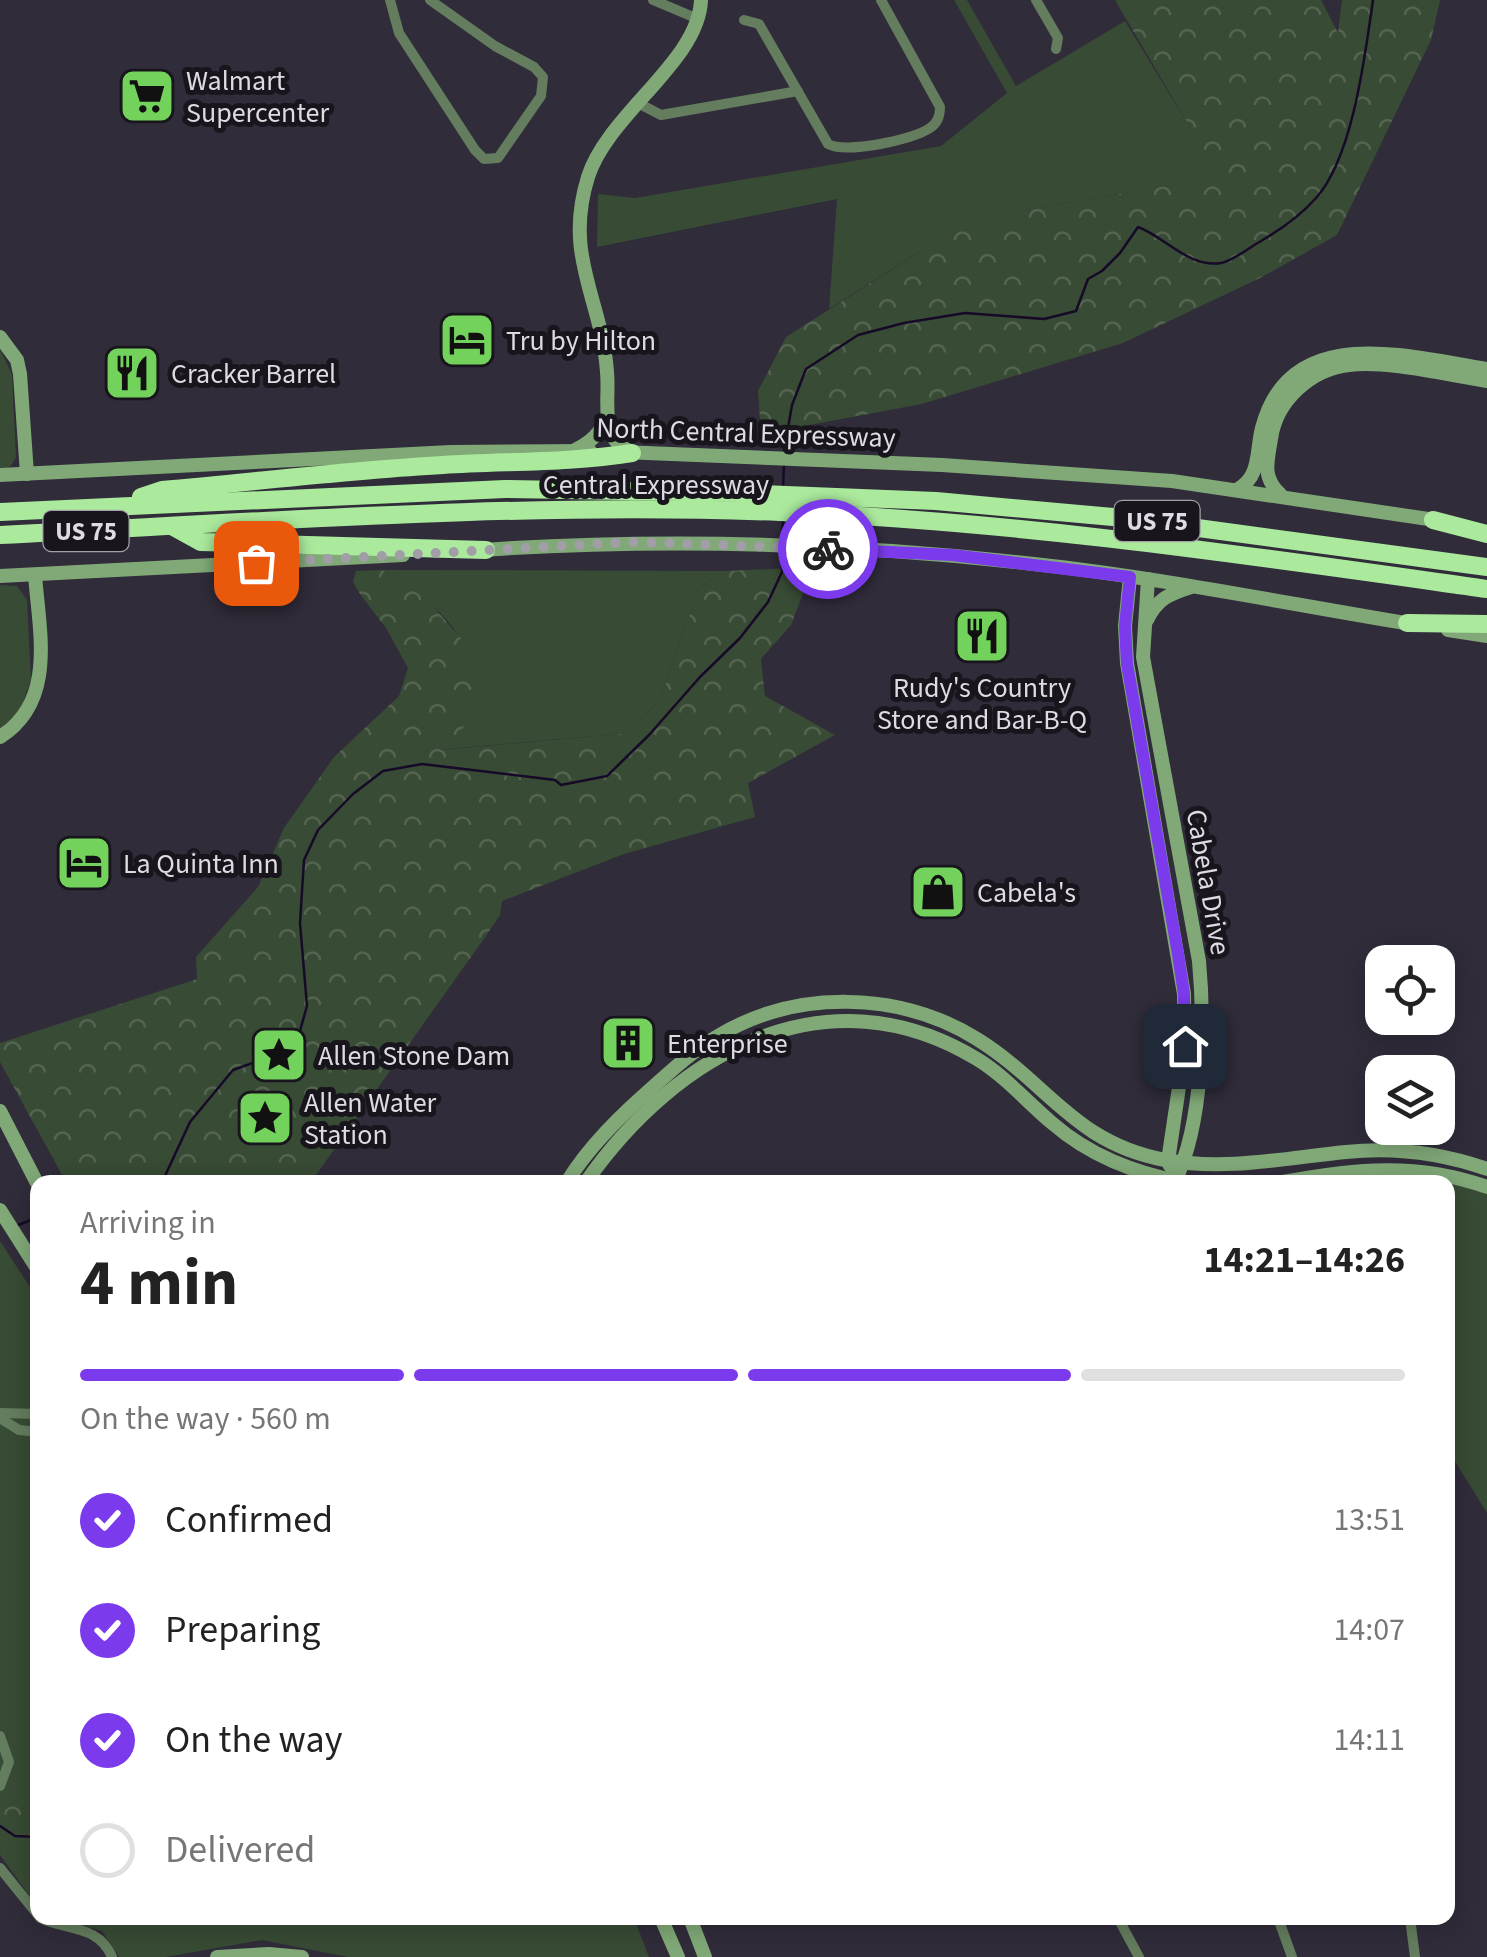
<!DOCTYPE html>
<meta charset="utf-8">
<style>
body{margin:0;font-family:"Source Sans 3",sans-serif;background:#f6f6f6;color:#222;height:100vh;display:flex;flex-direction:column;font-size:38px;white-space:nowrap}
*{box-sizing:border-box;margin:0}
p{font-size:32px;color:#767676}
.icon{flex:none;width:55px;height:55px;fill:none;stroke:currentColor;stroke-width:2;stroke-linecap:round;stroke-linejoin:round}
.map{position:relative;flex:1;overflow:hidden}
.side{position:absolute;left:30px;top:1175px;width:1425px;height:750px;display:flex;flex-direction:column;background:#fff;border-radius:20px;box-shadow:0 5px 25px #0003}
.side>*{flex:none}
.fabs{position:absolute;left:1365px;top:945px;display:grid;gap:20px}
.fabs a{display:grid;place-items:center;width:90px;height:90px;border-radius:20px;background:#fff;box-shadow:0 5px 25px #0003;font-size:50px}
.pin{position:absolute;display:grid;place-items:center;width:85px;height:85px;color:#fff;margin:-42px;border-radius:20px;box-shadow:0 5px 15px #0006}
.courier{position:absolute;display:grid;place-items:center;width:100px;height:100px;margin:-50px;border:8px solid #7c3aed;border-radius:50%;background:#fff;color:#222;box-shadow:0 2px 12px #0007}
.headline em{font-style:normal;font-weight:700}
.headline div{display:flex;flex-direction:column-reverse}
.headline{display:flex;align-items:center;justify-content:space-between;height:170px;padding:0 50px}
h1{font-size:65px;font-weight:700;line-height:75px}
.bar{display:grid;grid-template-columns:repeat(4,1fr);gap:15px 10px;align-content:center;height:120px;padding:0 50px}
.bar i{height:12px;border-radius:8px;background:#e0e0e0}
.bar .selected{background:#7c3aed}
.bar p{grid-column:span 4}
ol{padding:0 50px;list-style:none}
li{display:flex;align-items:center;gap:30px;height:110px}
li p{margin-inline-start:auto}
li .icon{padding:10px;border-radius:50%;background:#7c3aed;color:#fff;stroke-width:4}
li:last-child{color:#767676}
li i{width:55px;height:55px;border:5px solid #e0e0e0;border-radius:50%}
.map>svg:first-child{display:block}
.green{fill:#384b34}
.forest{fill:url(#forest-crowns)}
.lines{fill:none;stroke-linecap:round;stroke-linejoin:round}
.stream{stroke:#170a29;stroke-width:2.5}
.street{stroke:#647d5e;stroke-width:10}
.secondary{stroke:#81a978;stroke-width:14}
.highway{stroke:#abea9d;stroke-width:18}
.done{stroke:#a19ea8;stroke-width:10;stroke-dasharray:0 18}
.route{stroke:#7c3aed;stroke-width:12}
.labels{text-anchor:middle;stroke-width:10;stroke-linejoin:round;paint-order:stroke}
.shield{fill:#18161c;stroke:#a3a0a8;stroke-width:2.5}
.shield-label{font-size:25px;font-weight:bold;fill:#dedbe4}
.poi-label{font-size:28px;fill:#dedbe4;stroke:#18161c;text-anchor:start}
.street-label{font-size:28px;fill:#dedbe4;stroke:#18161c}
</style>
<div class="map">
<svg width="1487" height="1957" viewBox="0 0 1487 1957">
<defs>
<pattern id="forest-crowns" width="20" height="18" patternUnits="userSpaceOnUse" patternTransform="scale(2.5)"><rect width="20" height="18" fill="#384b34"/><path d="M2 6a3 3 0 1 1 6 0M12 15a3 3 0 1 1 6 0" fill="none" stroke="#546451"/></pattern>
</defs>
<rect width="100%" height="100%" fill="#302c3a"/>
<g class="green">
<path d="M954,0h13l49,86 109,-65 95,156 -200,34 -77,26 -114,72 8,-110 -240,48 1,-53 37,4 306,-52 66,-53z"/>
<path d="M0,349l12,25 4,83 -5,9 -11,6z"/>
<path d="M382,570l346,1 -29,16 -38,111 -32,35 -192,17c25,-21 25,-20 31,-52 12,-66 -37,-96 -86,-128z"/>
<path d="M0,585l17,1 10,14 4,80 -11,30 -20,20z"/>
<path d="M1396,1173l66,12 25,8v320l-39,-63v-268h-137z"/>
<path d="M0,1241l37,57v608l-37,-51z"/>
<path d="M60,1918h574l15,39h-301l-86,-17 -96,17h-47l-17,-26z"/>
</g>
<g class="forest">
<path d="M1115,0h206l17,33 4,-33h98l-9,40 -94,195 -77,43 -137,65 -201,61 -161,30 -3,-43 28,-54 157,-100 77,-26 199,-34z"/>
<path d="M813,567l-22,58 -30,34 4,37 70,39 -87,48 7,34 -131,37 -122,47 -2,14 -17,25 -167,235 -13,7h-237l-66,-120v-19l197,-64 -1,-22 62,-70 26,-59 50,-71 65,-61 9,-28 -22,-40 -26,-34 -7,-12 3,-11 26,-1 46,30 35,41 9,33v36l-9,18 -23,22 189,-17 32,-35 38,-111 29,-16z"/>
<path d="M5,1793l32,2v84c-20,-26 -37,-52 -32,-86z"/>
</g>
<g class="lines">
<g class="stream">
<path d="M784,451l8,-46 14,-36 52,-34 46,-12 61,-10 79,6 32,-8 12,-32 14,-8 18,-18 18,-26c27,10 51,41 83,36 12,-2 29,-16 40,-22 19,-11 40,-26 55,-43 37,-41 49,-143 57,-198"/>
<path d="M783,486l1,-22"/>
<path d="M782,541l1,-22"/>
<path d="M144,1182l20,-4 26,-56 43,-52 39,-14 22,-4 13,-46 -7,-83 4,-63 14,-30 35,-36 30,-23 39,-7 133,16 6,5 46,-9 42,-41 51,-58 40,-39 28,-36 14,-30v-23"/>
<path d="M16,1226l22,-9"/>
<path d="M0,1826l15,10 23,1"/>
</g>
<g class="street">
<path d="M390,0l9,33 76,117 9,9 14,-1 43,-62 2,-19 -9,-10 -39,-21 -65,-46"/>
<path d="M653,0l45,19"/>
<path d="M1036,0l22,38 -2,11"/>
<path d="M744,20l15,4 69,120c17,10 85,-4 102,-16 8,-5 10,-12 10,-21l-59,-107"/>
<path d="M636,102l25,13 137,-24"/>
<path d="M0,1413l38,1"/>
<path d="M0,1418l19,12 19,2"/>
<path d="M0,1736l9,26 -9,24"/>
<path d="M0,1868l38,47"/>
<path d="M40,1918c28,13 59,7 72,39"/>
<path d="M1118,1918l21,39"/>
<path d="M1278,1918l14,39"/>
<path d="M1410,1918l5,39"/>
</g>
<g class="secondary">
<path d="M0,337l17,23 3,14 7,100"/>
<path d="M575,450c16,-8 26,-17 32,-34"/>
<path d="M622,452l320,13 230,16 270,40"/>
<path d="M631,452c-33,-14 -21,-50 -24,-80 -5,-73 -44,-115 -19,-195 20,-63 111,-116 113,-177"/>
<path d="M0,475l451,-23 139,-1"/>
<path d="M1238,489c23,-13 18,-38 24,-61 28,-107 146,-71 225,-59"/>
<path d="M1281,495c-19,-17 -14,-32 -10,-56 5,-38 40,-70 78,-74 37,-5 99,10 138,16"/>
<path d="M479,550c185,-12 371,-7 555,14 129,14 255,40 383,61"/>
<path d="M0,576l403,-21"/>
<path d="M1130,577l-5,49 2,37 57,331 1,53 -17,114 2,5"/>
<path d="M1148,579l-5,78 56,304c6,64 4,163 -24,220"/>
<path d="M1147,620c10,-21 22,-26 44,-33"/>
<path d="M1448,630l39,6"/>
<path d="M0,737c57,-36 39,-106 35,-162"/>
<path d="M0,1111l38,74"/>
<path d="M567,1182c22,-36 54,-67 86,-95 20,-18 41,-37 65,-51 78,-47 182,-45 259,3 71,44 97,104 188,121 61,11 120,-2 181,-8 48,-5 95,1 141,17"/>
<path d="M586,1182c90,-129 241,-214 391,-123 28,17 50,43 75,64 38,33 81,49 129,59"/>
<path d="M1283,1182c71,-13 134,-20 204,5"/>
<path d="M0,1210l38,60"/>
<path d="M661,1918l17,39"/>
<path d="M690,1918l15,39"/>
<path d="M217,1957l52,-3 33,3"/>
</g>
<g class="highway">
<path d="M141,497l21,-7c93,-8 187,-20 281,-25 64,-4 126,-2 189,-12"/>
<path d="M0,512l505,-23 234,4 197,8 188,17 363,49"/>
<path d="M1433,520l54,14"/>
<path d="M172,526l29,16 285,8"/>
<path d="M0,535c259,-13 520,-33 780,-23 237,9 472,44 707,77"/>
<path d="M1407,623l80,1"/>
</g>
</g>
<g class="lines">
<path class="done" d="M256,563l377,-21 195,7"/>
<path class="route" d="M828,549l124,6 178,22 -5,49 2,38 51,290 6,40 1,52"/>
</g>
<defs>
<g id="supermarket-square" transform="scale(2.875)"><rect x="-9" y="-9" width="18" height="18" rx="4" fill="#73d25c" stroke="#18161c"/><path d="M-6-5.5h2.5l.6 2H6L4.5 2H-2.5L-4.4-4H-6ZM-1.5 3.2a1.3 1.3 0 1 0 .1 0ZM3 3.2a1.3 1.3 0 1 0 .1 0Z" fill="#111"/></g>
<g id="hotel-square" transform="scale(2.875)"><rect x="-9" y="-9" width="18" height="18" rx="4" fill="#73d25c" stroke="#18161c"/><path d="M-6-4.5h1.5V1H6V5H4.5V3h-9V5H-6ZM-4 0a1.8 1.8 0 1 1 3.6 0ZM.5 0V-2.5h3Q6-2.5 6 0Z" fill="#111"/></g>
<g id="restaurant-square" transform="scale(2.875)"><rect x="-9" y="-9" width="18" height="18" rx="4" fill="#73d25c" stroke="#18161c"/><path d="M-5-6h1v4h1v-4h1v4h1v-4h1v5L-1.5 .5V6h-2V.5L-5-1ZM5-6V6H3V1.5H1.5Q1.5-4 5-6Z" fill="#111"/></g>
<g id="shop-square" transform="scale(2.875)"><rect x="-9" y="-9" width="18" height="18" rx="4" fill="#73d25c" stroke="#18161c"/><path d="M-5-2.5h2.3a2.7 3.5 0 0 1 5.4 0H5L5.5 6h-11ZM-1.5-2.5h3a1.5 2.3 0 0 0-3 0Z" fill="#111"/></g>
<g id="building-square" transform="scale(2.875)"><rect x="-9" y="-9" width="18" height="18" rx="4" fill="#73d25c" stroke="#18161c"/><path d="M-4-6H4V6H1V3H-1V6H-4ZM-2.5-4.3h1.7v1.8h-1.7ZM.8-4.3h1.7v1.8H.8ZM-2.5-1h1.7V.8h-1.7ZM.8-1h1.7V.8H.8Z" fill="#111"/></g>
<g id="sight-square" transform="scale(2.875)"><rect x="-9" y="-9" width="18" height="18" rx="4" fill="#73d25c" stroke="#18161c"/><path d="M0-6L1.8-2.2L6-1.7L2.9 1.2L3.7 5.4L0 3.3L-3.7 5.4L-2.9 1.2L-6-1.7L-1.8-2.2Z" fill="#111"/></g>
</defs>
<g fill-rule="evenodd">
<use href="#supermarket-square" x="147" y="96"/>
<use href="#hotel-square" x="467" y="340"/>
<use href="#restaurant-square" x="132" y="373"/>
<use href="#restaurant-square" x="982" y="636"/>
<use href="#hotel-square" x="84" y="863"/>
<use href="#shop-square" x="938" y="892"/>
<use href="#building-square" x="628" y="1043"/>
<use href="#sight-square" x="279" y="1055"/>
<use href="#sight-square" x="265" y="1118"/>
</g>
<g class="labels">
<g class="shield">
<rect x="1114.5" y="501" width="85" height="40" rx="8"/>
<rect x="43.5" y="511" width="85" height="40" rx="8"/>
</g>
<g class="shield-label">
<text x="1157" y="530">US 75</text>
<text x="86" y="540">US 75</text>
</g>
<g class="poi-label">
<text x="186" y="90">Walmart<tspan x="186" dy="32">Supercenter</tspan></text>
<text x="506" y="350">Tru by Hilton</text>
<text x="171" y="383">Cracker Barrel</text>
<text x="982" y="697" text-anchor="middle">Rudy's Country<tspan x="982" dy="32">Store and Bar-B-Q</tspan></text>
<text x="123" y="873">La Quinta Inn</text>
<text x="977" y="902">Cabela's</text>
<text x="667" y="1053">Enterprise</text>
<text x="318" y="1065">Allen Stone Dam</text>
<text x="304" y="1112">Allen Water<tspan x="304" dy="32">Station</tspan></text>
</g>
<g class="street-label">
<text transform="translate(746 432) rotate(2)" y="10">North Central Expressway</text>
<text x="656" y="494">Central Expressway</text>
<text transform="translate(1209 882) rotate(80)" y="10">Cabela Drive</text>
</g>
</g>
</svg>
<div class="fabs">
<a><svg class="icon" aria-label="locate" viewBox="0 0 24 24"><circle cx="12" cy="12" r="6"/><path d="M12 2v4M12 18v4M2 12h4M18 12h4"/></svg></a>
<a><svg class="icon" aria-label="layers" viewBox="0 0 24 24"><path d="M12 4l9 5-9 5-9-5zM3 14l9 5 9-5"/></svg></a>
</div>
<div class="pin" style="left:256px;top:563px;background:#ea580c"><svg class="icon" aria-label="bag" viewBox="0 0 24 24"><path d="M5 8h14l-1 12H6zM9 8a3 3 0 0 1 6 0"/></svg></div>
<div class="pin" style="left:1185px;top:1046px;background:#1f2937"><svg class="icon" aria-label="home" viewBox="0 0 24 24"><path d="M3 11l9-7 9 7M6 9v11h12V9"/></svg></div>
<div class="courier" style="left:828px;top:549px"><svg class="icon" aria-label="bike" viewBox="0 0 24 24"><circle cx="6" cy="16" r="4"/><circle cx="18" cy="16" r="4"/><path d="M6 16l4-8h5l3 8M10 8l3 8H6M13 5h3"/></svg></div>
<section class="side">
<div class="headline"><div><h1>4 min</h1><p>Arriving in</p></div><em>14:21–14:26</em></div>
<div class="bar"><i class="selected"></i><i class="selected"></i><i class="selected"></i><i></i><p>On the way · 560 m</p></div>
<ol>
<li><svg class="icon" aria-label="check" viewBox="0 0 24 24"><path d="M5 12l5 5 9-10"/></svg>Confirmed<p>13:51</p></li>
<li><svg class="icon" aria-label="check" viewBox="0 0 24 24"><path d="M5 12l5 5 9-10"/></svg>Preparing<p>14:07</p></li>
<li><svg class="icon" aria-label="check" viewBox="0 0 24 24"><path d="M5 12l5 5 9-10"/></svg>On the way<p>14:11</p></li>
<li><i></i>Delivered</li>
</ol>
</section>
</div>
